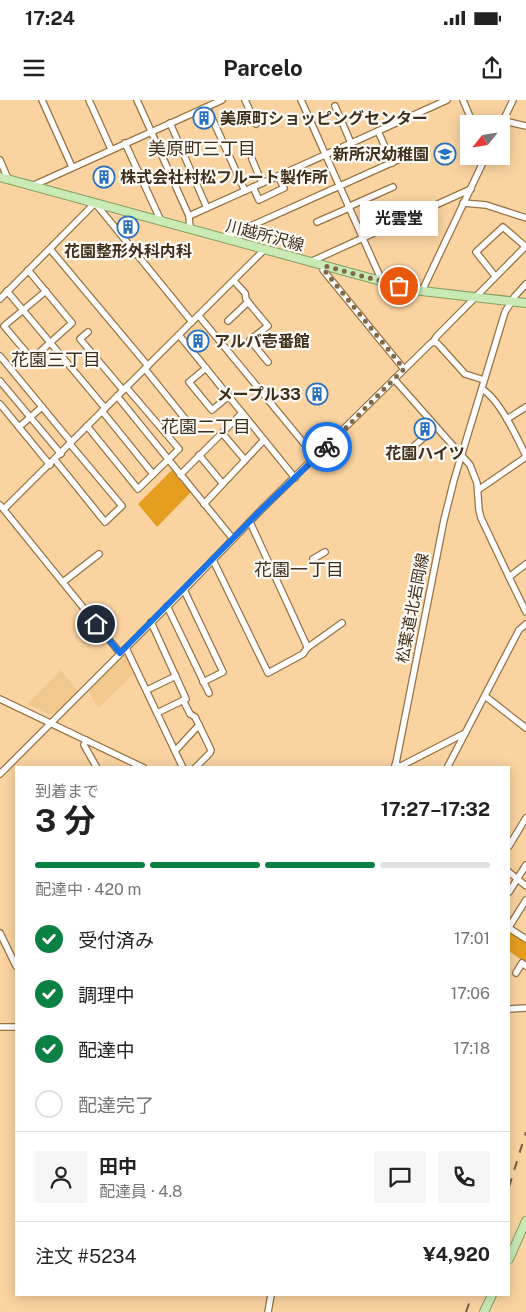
<!DOCTYPE html>
<html lang="ja">
<meta charset="utf-8">
<style>
body{margin:0;font-family:"Public Sans","Noto Sans JP",sans-serif;background:#f6f6f6;color:#222;height:100vh;display:flex;flex-direction:column;font-size:19px;white-space:nowrap}
*{box-sizing:border-box;margin:0}
p{font-size:16px;color:#767676}
.icon{flex:none;width:28px;height:28px;fill:none;stroke:currentColor;stroke-width:2;stroke-linecap:round;stroke-linejoin:round}
.map{position:relative;flex:1;overflow:hidden}
.side{position:absolute;left:15px;top:666px;width:495px;height:530px;display:flex;flex-direction:column;background:#fff;border-radius:0px;box-shadow:0 2px 12px #0003}
.side>*{flex:none}
.needle{width:32px;rotate:240deg}
.tools{position:absolute;left:460px;top:15px;display:grid;gap:10px}
.tools a{display:grid;place-items:center;width:50px;height:50px;border-radius:0px;background:#fff;box-shadow:0 2px 12px #0003;font-size:25px}
.pin{position:absolute;display:grid;place-items:center;width:42px;height:42px;color:#fff;margin:-21px;border:2px solid #fff;border-radius:50%;box-shadow:0 1px 5px #0007}
.courier{position:absolute;display:grid;place-items:center;width:50px;height:50px;margin:-25px;border:4px solid #1a73e8;border-radius:50%;background:#fff;color:#222;box-shadow:0 1px 6px #0007}
.bubble{position:absolute;height:35px;border-radius:0px;background:#fff;box-shadow:0 2px 12px #0003;font-size:16px;font-weight:700;line-height:35px;text-align:center}
.overview em{font-style:normal;font-weight:700}
.overview div{display:flex;flex-direction:column-reverse}
.overview{display:flex;align-items:center;justify-content:space-between;height:85px;padding:0 20px}
h1{font-size:32px;font-weight:700;line-height:38px}
.bar{display:grid;grid-template-columns:repeat(4,1fr);gap:8px 5px;align-content:center;height:60px;padding:0 20px}
.bar i{height:6px;border-radius:4px;background:#e0e0e0}
.bar .selected{background:#0b8043}
.bar p{grid-column:span 4}
.line{display:flex;align-items:center;gap:12px;padding:0 20px;border-top:1px solid #e0e0e0}
.line div{flex:1}
.round{display:grid;place-items:center;flex:none;width:52px;height:52px;border-radius:0px;background:#f6f6f6}
ol{padding:0 20px;list-style:none}
li{display:flex;align-items:center;gap:15px;height:55px}
li p{margin-inline-start:auto}
li .icon{padding:5px;border-radius:50%;background:#0b8043;color:#fff;stroke-width:4}
li:last-child{color:#767676}
li i{width:28px;height:28px;border:2px solid #e0e0e0;border-radius:50%}
.status{display:flex;justify-content:space-between;align-items:center;height:35px;padding:0 25px;background:#fff;direction:ltr}
.status svg{height:14px;fill:currentColor}
header{display:flex;justify-content:space-between;align-items:center;height:65px;padding:0 20px;background:#fff;font-size:22px;font-weight:700}
.map>svg:first-child{display:block}
.built{fill:#f3c88e}
.green{fill:#e69e20}
.lines{fill:none;stroke-linecap:round;stroke-linejoin:round}
.stream{stroke:#3b92f5;stroke-width:2}
.minor-casing{stroke:#967344;stroke-width:8}
.major-casing{stroke:#819f5f;stroke-width:10}
.minor{stroke:#fff;stroke-width:5.5}
.major{stroke:#c9e9b5;stroke-width:8}
.rail{stroke:#766042;stroke-width:2;stroke-dasharray:9 9;stroke-linecap:butt}
.done{stroke:#80694a;stroke-width:5;stroke-dasharray:0 9}
.route{stroke:#1a73e8;stroke-width:6}
.labels{text-anchor:middle;stroke-width:4.5;stroke-linejoin:round;paint-order:stroke}
.poi-label{font-size:16px;font-weight:bold;fill:#3f301b;stroke:#fefaf5;text-anchor:start}
.street-label{font-size:16px;fill:#3f301b;stroke:#fefaf5}
.neighbourhood-label{font-size:18px;fill:#3f301b;stroke:#fefaf5}
</style>
<div class="status"><b>17:24</b><svg viewBox="0 0 49 12"><path d="M0 12V9h3v3zM5 12V6h3v6zM10 12V3h3v9zM15 12V0h3v12zM26 1h20v11H26zM47 4h2v5h-2z"/></svg></div>
<header><svg class="icon" aria-label="menu" viewBox="0 0 24 24"><path d="M4 6h16M4 12h16M4 18h16"/></svg>Parcelo<svg class="icon" aria-label="share" viewBox="0 0 24 24"><path d="M12 15V3M7 8l5-5 5 5M5 13v7h14v-7"/></svg></header>
<div class="map">
<svg width="526" height="1212" viewBox="0 0 526 1212">
<rect width="100%" height="100%" fill="#fad3a1"/>
<g class="built">
<path d="M125,553l11,19 -38,36 -9,-16v-3z"/>
<path d="M61,570l16,21 -20,21 -9,2 -21,-10z"/>
</g>
<g class="green">
<path d="M172,370l19,22 -34,35 -19,-23z"/>
<path d="M510,831l16,11v21l-17,-12z"/>
</g>
<g class="lines">
<path class="stream" d="M488,103l31,10"/>
<g class="minor-casing">
<g id="minor">
<path d="M42,0l30,67"/>
<path d="M89,0l22,49"/>
<path d="M137,0l52,116 1,12"/>
<path d="M245,0l11,24"/>
<path d="M301,0l81,181"/>
<path d="M463,0l10,24"/>
<path d="M335,6l16,37"/>
<path d="M207,7l38,84"/>
<path d="M504,21l22,5"/>
<path d="M170,23l37,85"/>
<path d="M501,25l12,-25"/>
<path d="M378,31l14,32"/>
<path d="M125,43l36,78"/>
<path d="M252,59l10,24"/>
<path d="M0,60l8,19"/>
<path d="M32,86l190,-86"/>
<path d="M253,87l6,13 25,-12 -6,-12"/>
<path d="M463,103l23,2 40,13"/>
<path d="M348,107l45,-20"/>
<path d="M189,116l258,-116"/>
<path d="M317,122l32,-14"/>
<path d="M224,138l187,-84"/>
<path d="M50,149l98,117"/>
<path d="M310,162l161,-73"/>
<path d="M325,166l-2,4 81,99"/>
<path d="M28,170l44,53 -40,36 -28,-33 42,-35"/>
<path d="M495,176l-19,-24 27,-25 23,20"/>
<path d="M234,181l11,12 1,6 2,3"/>
<path d="M7,191l98,117"/>
<path d="M422,191l64,-135"/>
<path d="M0,199l95,-96 97,119"/>
<path d="M199,216l117,142"/>
<path d="M228,221l20,-19 20,24 -18,14 18,22"/>
<path d="M88,232l-8,7 43,51"/>
<path d="M179,235l116,143"/>
<path d="M433,242l4,-6 89,-90"/>
<path d="M0,256l71,86"/>
<path d="M206,268l-17,14 23,28 17,-14"/>
<path d="M145,269l45,56"/>
<path d="M394,279l76,86 7,18 2,27 2,8 28,59"/>
<path d="M0,281l61,73"/>
<path d="M482,289c17,10 35,48 44,67"/>
<path d="M117,296l116,143"/>
<path d="M0,304l50,61"/>
<path d="M102,311l51,63"/>
<path d="M507,319l19,-12"/>
<path d="M87,326l51,63 41,-40 -53,-62"/>
<path d="M19,327l23,-20"/>
<path d="M222,333l23,27"/>
<path d="M406,353l30,-26"/>
<path d="M199,355l24,29"/>
<path d="M55,360l50,62 17,-16 -52,-62"/>
<path d="M180,375l62,-62"/>
<path d="M478,390l48,-33"/>
<path d="M204,404l60,-64"/>
<path d="M0,405l120,148"/>
<path d="M4,409l261,-260"/>
<path d="M250,422l56,122 1,4"/>
<path d="M313,459l12,-7"/>
<path d="M213,460l55,113 35,-19 4,-6 35,-25"/>
<path d="M526,464l-17,13 17,35"/>
<path d="M63,482l36,-28"/>
<path d="M184,490l39,82 -20,10"/>
<path d="M167,506l42,87"/>
<path d="M151,522l35,77 -29,14"/>
<path d="M126,548l57,120"/>
<path d="M147,590l29,-14"/>
<path d="M485,596l41,32"/>
<path d="M0,599l144,69"/>
<path d="M183,600l7,14 5,3 16,33 -1,3 -15,15"/>
<path d="M86,640l-2,5 13,23"/>
<path d="M175,651l24,-26"/>
<path d="M395,665l6,1 64,-33"/>
<path d="M395,668l49,-248 10,-40 51,-168 10,-16 11,-12"/>
<path d="M447,668l72,-138 7,-6"/>
<path d="M0,674l184,-184 79,-82 168,-165 4,-1 3,2 27,30 19,6"/>
<path d="M509,746l17,-28"/>
<path d="M509,772l17,14"/>
<path d="M509,792l17,-27"/>
<path d="M509,827l17,-27"/>
<path d="M509,828l17,11"/>
<path d="M0,833l16,33"/>
<path d="M516,873l6,-10 4,3"/>
<path d="M509,909l17,-1"/>
<path d="M0,927h16"/>
<path d="M268,1212l3,-17"/>
</g>
</g>
<g class="major-casing">
<g id="major">
<path d="M0,77l399,109 23,5 104,12"/>
<path d="M509,1159l17,-38"/>
<path d="M484,1212l8,-17"/>
</g>
</g>
<use href="#minor" class="minor"/>
<use href="#major" class="major"/>
<g class="rail">
<path d="M509,1087l17,-55"/>
<path d="M466,1212l6,-17"/>
</g>
</g>
<g class="lines">
<path class="done" d="M327,347l77,-78 -80,-99 1,-4 74,20"/>
<path class="route" d="M96,524l24,29 143,-145 64,-61"/>
</g>
<defs>
<g id="building-ring" transform="scale(1.125)"><circle r="9.5" fill="#fefaf5" stroke="#2870c0" stroke-width="1.5"/><path d="M-4-6H4V6H1V3H-1V6H-4ZM-2.5-4.3h1.7v1.8h-1.7ZM.8-4.3h1.7v1.8H.8ZM-2.5-1h1.7V.8h-1.7ZM.8-1h1.7V.8H.8Z" fill="#2870c0"/></g>
<g id="school-ring" transform="scale(1.125)"><circle r="9.5" fill="#fefaf5" stroke="#2870c0" stroke-width="1.5"/><path d="M0-5L7-2L0 1L-7-2ZM-4 1L0 2.5L4 1V4Q0 6-4 4Z" fill="#2870c0"/></g>
</defs>
<g fill-rule="evenodd">
<use href="#building-ring" x="204" y="18"/>
<use href="#school-ring" x="445" y="54"/>
<use href="#building-ring" x="104" y="77"/>
<use href="#building-ring" x="128" y="127"/>
<use href="#building-ring" x="198" y="241"/>
<use href="#building-ring" x="317" y="294"/>
<use href="#building-ring" x="425" y="329"/>
</g>
<g class="labels">
<g class="poi-label">
<text x="220" y="24">美原町ショッピングセンター</text>
<text x="429" y="60" text-anchor="end">新所沢幼稚園</text>
<text x="120" y="83">株式会社村松フルート製作所</text>
<text x="128" y="157" text-anchor="middle">花園整形外科内科</text>
<text x="214" y="247">アルバ壱番館</text>
<text x="301" y="300" text-anchor="end">メープル33</text>
<text x="425" y="359" text-anchor="middle">花園ハイツ</text>
</g>
<g class="street-label">
<text transform="translate(265 135) rotate(15)" y="6">川越所沢線</text>
<text transform="translate(412 508) rotate(-79)" y="6">松葉道北岩岡線</text>
</g>
<g class="neighbourhood-label">
<text x="202" y="55">美原町三丁目</text>
<text x="56" y="266">花園三丁目</text>
<text x="206" y="333">花園二丁目</text>
<text x="299" y="476">花園一丁目</text>
</g>
</g>
</svg>
<div class="tools">
<a><svg class="needle" viewBox="-14 -14 28 28"><path d="M0-13l5 13h-10z" fill="#e53935"/><path d="M0 13l5-13h-10z" fill="#767676"/></svg></a>
</div>
<div class="pin" style="left:399px;top:186px;background:#ea580c"><svg class="icon" aria-label="bag" viewBox="0 0 24 24"><path d="M5 8h14l-1 12H6zM9 8a3 3 0 0 1 6 0"/></svg></div>
<div class="pin" style="left:96px;top:524px;background:#1f2937"><svg class="icon" aria-label="home" viewBox="0 0 24 24"><path d="M3 11l9-7 9 7M6 9v11h12V9"/></svg></div>
<div class="courier" style="left:327px;top:347px"><svg class="icon" aria-label="bike" viewBox="0 0 24 24"><circle cx="6" cy="16" r="4"/><circle cx="18" cy="16" r="4"/><path d="M6 16l4-8h5l3 8M10 8l3 8H6M13 5h3"/></svg></div>
<div class="bubble" style="left:360px;top:101px;width:78px">光雲堂</div>
<section class="side">
<div class="overview"><div><h1>3 分</h1><p>到着まで</p></div><em>17:27–17:32</em></div>
<div class="bar"><i class="selected"></i><i class="selected"></i><i class="selected"></i><i></i><p>配達中 · 420 m</p></div>
<ol>
<li><svg class="icon" aria-label="check" viewBox="0 0 24 24"><path d="M5 12l5 5 9-10"/></svg>受付済み<p>17:01</p></li>
<li><svg class="icon" aria-label="check" viewBox="0 0 24 24"><path d="M5 12l5 5 9-10"/></svg>調理中<p>17:06</p></li>
<li><svg class="icon" aria-label="check" viewBox="0 0 24 24"><path d="M5 12l5 5 9-10"/></svg>配達中<p>17:18</p></li>
<li><i></i>配達完了</li>
</ol>
<div class="line" style="height:90px"><a class="round"><svg class="icon" aria-label="person" viewBox="0 0 24 24"><circle cx="12" cy="8" r="4"/><path d="M4 21q1-7 8-7t8 7"/></svg></a><div><b>田中</b><p>配達員 · 4.8</p></div><a class="round"><svg class="icon" aria-label="chat" viewBox="0 0 24 24"><path d="M4 5h16v11H9l-5 4z"/></svg></a><a class="round"><svg class="icon" aria-label="phone" viewBox="0 0 24 24"><path d="M5 4h4l2 5-3 2q2 4 5 5l2-3 5 2v4C11 20 4 13 5 4z"/></svg></a></div>
<div class="line" style="height:65px"><div>注文 #5234</div><b>¥4,920</b></div>
</section>
</div>
